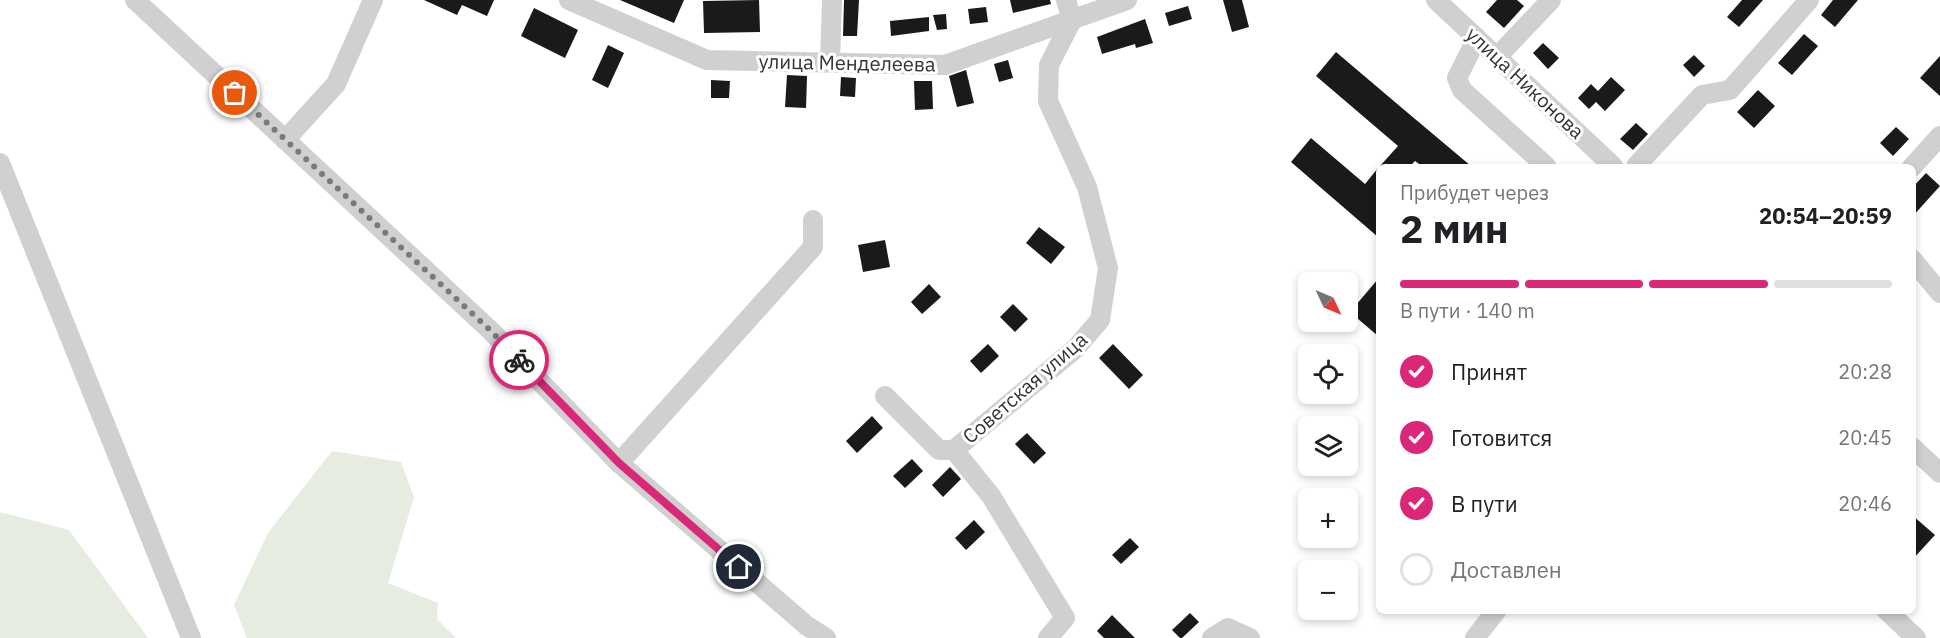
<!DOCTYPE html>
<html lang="ru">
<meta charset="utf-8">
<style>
body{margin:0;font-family:"IBM Plex Sans",sans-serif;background:#f6f6f6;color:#202124;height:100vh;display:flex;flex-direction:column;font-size:22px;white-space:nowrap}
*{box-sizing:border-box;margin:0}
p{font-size:20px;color:#757577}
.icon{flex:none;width:33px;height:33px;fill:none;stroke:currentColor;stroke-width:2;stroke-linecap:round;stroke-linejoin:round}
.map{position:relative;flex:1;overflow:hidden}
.details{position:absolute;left:1376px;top:164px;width:540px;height:450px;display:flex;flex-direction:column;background:#fff;border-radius:9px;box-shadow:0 3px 9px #0003}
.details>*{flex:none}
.needle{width:39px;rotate:134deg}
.tools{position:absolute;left:1298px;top:272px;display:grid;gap:12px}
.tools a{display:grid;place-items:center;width:60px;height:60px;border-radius:9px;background:#fff;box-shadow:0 3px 9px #0003;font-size:30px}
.pin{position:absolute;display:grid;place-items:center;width:51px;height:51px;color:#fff;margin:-26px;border:3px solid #fff;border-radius:50%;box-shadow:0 2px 6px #0007}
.courier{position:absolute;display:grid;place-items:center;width:60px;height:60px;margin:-30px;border:4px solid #db2777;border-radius:50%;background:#fff;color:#222;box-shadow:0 2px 8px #0007}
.summary em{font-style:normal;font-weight:700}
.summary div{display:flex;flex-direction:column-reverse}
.summary{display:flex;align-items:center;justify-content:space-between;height:102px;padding:0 24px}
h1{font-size:39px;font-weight:700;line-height:45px}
.bar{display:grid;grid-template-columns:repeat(4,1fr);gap:9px 6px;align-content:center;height:72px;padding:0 24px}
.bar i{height:8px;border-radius:4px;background:#e0e0e0}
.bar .selected{background:#db2777}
.bar p{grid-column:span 4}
ol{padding:0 24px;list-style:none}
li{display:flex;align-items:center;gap:18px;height:66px}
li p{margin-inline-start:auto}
li .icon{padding:6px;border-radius:50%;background:#db2777;color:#fff;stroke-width:4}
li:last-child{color:#757577}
li i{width:33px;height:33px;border:3px solid #e0e0e0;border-radius:50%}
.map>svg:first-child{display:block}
.green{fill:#e6ecdf}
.building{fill:#1a1a1a}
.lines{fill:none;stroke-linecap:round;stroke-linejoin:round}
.minor{stroke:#d0d0d0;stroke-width:20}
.done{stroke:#7a7a7a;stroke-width:6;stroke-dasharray:0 10.8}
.route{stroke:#db2777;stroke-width:8}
.labels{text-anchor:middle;stroke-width:6;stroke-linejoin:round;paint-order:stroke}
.street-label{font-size:20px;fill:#333;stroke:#fff}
</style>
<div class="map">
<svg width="1940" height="638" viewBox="0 0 1940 638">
<rect width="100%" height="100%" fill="#fff"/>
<g class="green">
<path d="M332,451l69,11 13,35 -26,86 50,20 -1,16 19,19h-209l-13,-33 34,-72z"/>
<path d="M0,512l69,18 79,108h-148z"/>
</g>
<g class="building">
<path d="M424,0h70l-7,16 -25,-11 -5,10z"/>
<path d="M620,0h64l-10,23z"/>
<path d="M759,0l1,32 -56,1 -1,-32z"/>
<path d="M844,0h15l-2,36h-14z"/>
<path d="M1010,0h40l1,4 -38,9z"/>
<path d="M1223,0h19l7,27 -17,5z"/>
<path d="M1497,0h20l7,6 -20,22 -18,-16z"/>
<path d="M1742,0h21l-24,27 -12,-10z"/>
<path d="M1833,0h25l-23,27 -14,-12z"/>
<path d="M1188,6l4,13 -23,7 -4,-13z"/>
<path d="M986,7l2,15 -18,2 -2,-15z"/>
<path d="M534,8l44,22 -13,28 -44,-22z"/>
<path d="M946,14l1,15 -10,1 -4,-15z"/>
<path d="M929,17v14l-38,5 -1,-15z"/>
<path d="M1145,19l8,24 -17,5 -1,-4 -33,10 -5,-17z"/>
<path d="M1804,34l14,12 -26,29 -14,-12z"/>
<path d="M1543,43l16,15 -11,11 -15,-16z"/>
<path d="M608,45l16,8 -16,35 -16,-8z"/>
<path d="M1336,52l66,56 69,58h-49l-7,-5 -5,5h-30l18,-20 -82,-70z"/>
<path d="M1694,55l11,11 -11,11 -11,-12z"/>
<path d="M1940,56v40l-20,-18z"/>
<path d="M1008,60l5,18 -14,4 -5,-18z"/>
<path d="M966,70l8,33 -17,4 -8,-31z"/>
<path d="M787,75l20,1 -1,32 -21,-1z"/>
<path d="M841,77l15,1 -1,19 -15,-1z"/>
<path d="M1611,77l14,13 -20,21 -9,-9 -7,7 -11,-11 13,-14 7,7z"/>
<path d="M711,80l19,1 -1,17h-18z"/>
<path d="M914,81h18l1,28 -18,1z"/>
<path d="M1758,90l17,16 -21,22 -17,-16z"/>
<path d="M1636,123l12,11 -15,16 -13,-11z"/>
<path d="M1896,127l13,12 -16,17 -13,-13z"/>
<path d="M1311,138l54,46 13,-16v69l-87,-75z"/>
<path d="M1926,173l14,13 -28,31v-29z"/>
<path d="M1039,227l26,20 -14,17 -25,-21z"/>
<path d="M885,240l5,27 -27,5 -5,-27z"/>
<path d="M1378,279v57l-28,-24z"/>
<path d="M929,284l12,13 -19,17 -11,-12z"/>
<path d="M1013,304l15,15 -13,13 -15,-15z"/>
<path d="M988,344l11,12 -18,17 -11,-12z"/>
<path d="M1113,344l30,31 -14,14 -30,-31z"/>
<path d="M872,416l11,12 -26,25 -11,-12z"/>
<path d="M1027,433l19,20 -12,11 -19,-20z"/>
<path d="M912,459l11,12 -18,17 -12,-12z"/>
<path d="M950,467l11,12 -18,18 -11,-12z"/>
<path d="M1912,515l23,20 -23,25z"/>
<path d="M974,520l11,12 -19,18 -11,-12z"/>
<path d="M1130,538l9,9 -18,17 -9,-9z"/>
<path d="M1190,613l9,9 -17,16h-2l-8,-8z"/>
<path d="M1112,615l23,23h-31l-7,-7z"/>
</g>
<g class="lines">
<g class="minor">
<path d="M135,0l356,331 128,132 188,163 19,12"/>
<path d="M569,0l138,60 238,5 182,-65"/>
<path d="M1436,0l177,166"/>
<path d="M1477,38l-20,40 5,12 84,76"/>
<path d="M1497,57l54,-57"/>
<path d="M830,62l2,-62"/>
<path d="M285,140l51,-56 37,-84"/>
<path d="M0,163l191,475"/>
<path d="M1636,166l66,-71 28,-5 79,-90"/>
<path d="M1912,167l28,-31"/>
<path d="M1912,259l28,34"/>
<path d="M885,396l54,54h15"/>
<path d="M1912,447l28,26"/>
<path d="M619,463l194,-216v-27"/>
<path d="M1886,610l30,28"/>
<path d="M1048,638l17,-20 -74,-122 -37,-46 121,-101 25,-29 8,-52 -21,-81 -39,-86 1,-36 23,-45 -6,-20"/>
<path d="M1212,638l16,-10 22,10"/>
<path d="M1475,638l22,-28"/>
</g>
</g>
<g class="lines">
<path class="done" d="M235,93l256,238 28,29"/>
<path class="route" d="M519,360l100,103 120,104"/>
</g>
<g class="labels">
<g class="street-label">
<text transform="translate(847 63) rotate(1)" y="7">улица Менделеева</text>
<text transform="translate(1525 83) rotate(43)" y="7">улица Никонова</text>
<text transform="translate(1025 388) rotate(-41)" y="7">Советская улица</text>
</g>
</g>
</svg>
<div class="tools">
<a><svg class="needle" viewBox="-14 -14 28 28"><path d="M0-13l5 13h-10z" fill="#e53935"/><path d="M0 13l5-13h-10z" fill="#757577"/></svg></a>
<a><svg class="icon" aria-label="locate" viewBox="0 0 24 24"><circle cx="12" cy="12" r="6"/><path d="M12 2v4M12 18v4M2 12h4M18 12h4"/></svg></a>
<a><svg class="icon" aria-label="layers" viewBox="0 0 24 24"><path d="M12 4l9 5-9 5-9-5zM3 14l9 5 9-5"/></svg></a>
<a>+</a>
<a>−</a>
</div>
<div class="pin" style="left:235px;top:93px;background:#ea580c"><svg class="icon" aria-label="bag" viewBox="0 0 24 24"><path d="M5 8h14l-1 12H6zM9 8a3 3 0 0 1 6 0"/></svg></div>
<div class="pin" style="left:739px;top:567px;background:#1f2937"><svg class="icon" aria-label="home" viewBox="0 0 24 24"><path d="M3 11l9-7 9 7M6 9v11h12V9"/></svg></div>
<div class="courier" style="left:519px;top:360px"><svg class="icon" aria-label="bike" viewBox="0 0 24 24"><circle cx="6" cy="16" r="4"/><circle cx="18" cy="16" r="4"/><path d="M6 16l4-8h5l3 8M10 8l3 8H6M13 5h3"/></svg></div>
<section class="details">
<div class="summary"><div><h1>2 мин</h1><p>Прибудет через</p></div><em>20:54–20:59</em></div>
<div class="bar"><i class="selected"></i><i class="selected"></i><i class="selected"></i><i></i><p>В пути · 140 m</p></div>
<ol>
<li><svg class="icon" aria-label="check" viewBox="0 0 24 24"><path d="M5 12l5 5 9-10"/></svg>Принят<p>20:28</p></li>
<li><svg class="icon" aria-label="check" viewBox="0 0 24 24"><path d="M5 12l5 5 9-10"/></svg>Готовится<p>20:45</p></li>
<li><svg class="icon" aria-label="check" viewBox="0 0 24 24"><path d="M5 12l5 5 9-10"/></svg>В пути<p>20:46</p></li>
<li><i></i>Доставлен</li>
</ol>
</section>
</div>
